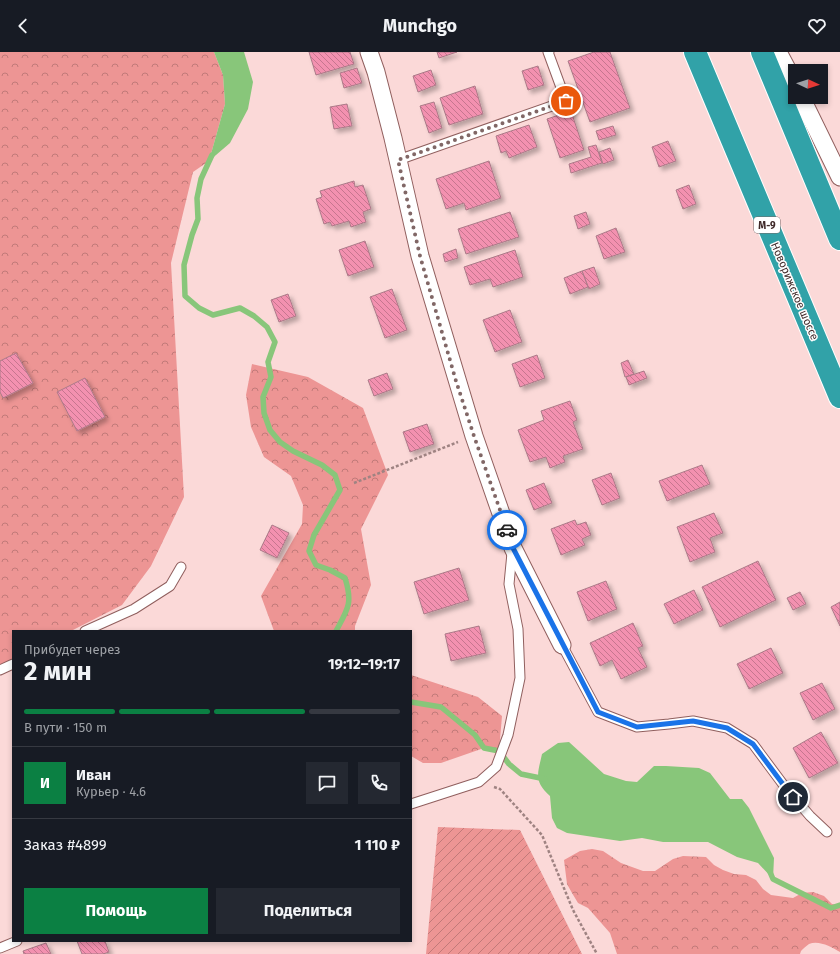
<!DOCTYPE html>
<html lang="ru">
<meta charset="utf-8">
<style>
body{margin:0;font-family:"Fira Sans",sans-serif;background:#242831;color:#f1f3f6;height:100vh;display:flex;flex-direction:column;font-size:15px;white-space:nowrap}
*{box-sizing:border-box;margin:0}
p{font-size:13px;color:#9ea1a6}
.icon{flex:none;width:22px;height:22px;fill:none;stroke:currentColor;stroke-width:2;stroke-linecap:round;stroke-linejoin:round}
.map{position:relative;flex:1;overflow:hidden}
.drawer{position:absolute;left:12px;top:578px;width:400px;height:312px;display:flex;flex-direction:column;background:#171b24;border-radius:0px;box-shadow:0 2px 6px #0003}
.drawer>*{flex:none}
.needle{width:26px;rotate:94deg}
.tools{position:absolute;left:788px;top:12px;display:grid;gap:8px}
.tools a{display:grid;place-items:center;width:40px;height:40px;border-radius:0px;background:#171b24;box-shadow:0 2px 6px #0003;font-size:20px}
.pin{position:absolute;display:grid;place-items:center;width:34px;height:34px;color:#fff;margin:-17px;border:2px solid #fff;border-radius:50%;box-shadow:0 1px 4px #0007}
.courier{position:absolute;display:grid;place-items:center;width:40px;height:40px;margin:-20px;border:3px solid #1a73e8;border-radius:50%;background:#fff;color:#222;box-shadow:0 1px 5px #0007}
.overview em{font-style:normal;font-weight:700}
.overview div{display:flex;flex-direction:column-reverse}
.overview{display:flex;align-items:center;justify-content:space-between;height:68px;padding:0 12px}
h1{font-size:26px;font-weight:700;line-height:30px}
.bar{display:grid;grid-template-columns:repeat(4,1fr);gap:6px 4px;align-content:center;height:48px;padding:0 12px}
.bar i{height:5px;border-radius:3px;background:#363941}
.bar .active{background:#0b8043}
.bar p{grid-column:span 4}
.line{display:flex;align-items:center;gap:10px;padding:0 12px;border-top:1px solid #363941}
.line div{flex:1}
.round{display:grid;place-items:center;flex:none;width:42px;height:42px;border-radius:0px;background:#242831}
.cta{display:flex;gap:8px;margin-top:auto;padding:8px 12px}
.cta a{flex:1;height:46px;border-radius:0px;background:#0b8043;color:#fff;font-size:16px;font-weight:700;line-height:46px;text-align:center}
.cta a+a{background:#242831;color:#f1f3f6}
header{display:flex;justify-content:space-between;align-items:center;height:52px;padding:0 12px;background:#171b24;font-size:18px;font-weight:700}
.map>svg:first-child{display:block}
.forest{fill:url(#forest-crowns)}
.garden{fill:url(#garden-furrows)}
.water{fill:#88c67a}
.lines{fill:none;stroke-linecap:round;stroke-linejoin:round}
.stream{stroke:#88c67a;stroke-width:5.5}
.building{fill:url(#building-back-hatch);stroke:#ab7a88;filter:url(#shadow)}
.service-casing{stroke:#905f5e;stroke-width:11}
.minor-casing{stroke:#905f5e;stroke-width:19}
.motorway-casing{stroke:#fff;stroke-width:24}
.path{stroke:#9f8382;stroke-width:2.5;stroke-dasharray:3 2;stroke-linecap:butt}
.service{stroke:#fff;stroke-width:9}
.minor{stroke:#fff;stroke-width:17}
.motorway{stroke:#31a2a8;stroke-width:22}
.done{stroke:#816766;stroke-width:4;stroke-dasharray:0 7.2}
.route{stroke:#1a73e8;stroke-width:5}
.labels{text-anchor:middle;stroke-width:3;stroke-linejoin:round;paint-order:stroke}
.shield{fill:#fff;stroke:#796969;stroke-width:1}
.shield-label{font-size:10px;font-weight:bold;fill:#3f2929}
.street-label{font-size:11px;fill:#3f2929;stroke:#fff}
</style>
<header><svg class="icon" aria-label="back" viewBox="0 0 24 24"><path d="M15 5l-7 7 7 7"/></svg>Munchgo<svg class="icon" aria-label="heart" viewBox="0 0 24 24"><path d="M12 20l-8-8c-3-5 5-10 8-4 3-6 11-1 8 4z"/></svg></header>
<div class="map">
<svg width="840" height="902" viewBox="0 0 840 902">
<defs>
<pattern id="forest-crowns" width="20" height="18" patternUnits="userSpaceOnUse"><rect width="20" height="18" fill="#ed9594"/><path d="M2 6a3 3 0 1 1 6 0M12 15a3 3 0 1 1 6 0" fill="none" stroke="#c17a79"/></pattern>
<pattern id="garden-furrows" width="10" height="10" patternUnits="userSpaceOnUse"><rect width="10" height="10" fill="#ed9594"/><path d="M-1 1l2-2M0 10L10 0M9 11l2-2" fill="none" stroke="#c17a79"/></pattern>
<pattern id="building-back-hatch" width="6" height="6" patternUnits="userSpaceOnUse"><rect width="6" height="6" fill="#f391b0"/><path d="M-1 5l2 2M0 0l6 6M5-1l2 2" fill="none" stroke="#c6768f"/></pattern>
<filter id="shadow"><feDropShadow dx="3.5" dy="3.5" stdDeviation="2" flood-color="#0004"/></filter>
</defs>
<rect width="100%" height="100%" fill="#fbd9d8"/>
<g class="forest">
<path d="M0,0h214l9,23 2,29 -16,57 -16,11 -22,91 13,234 -33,69 -29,39 -51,26h-58v30l-13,6z"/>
<path d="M252,312l56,13 55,31 25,67 -27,54 10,56 -16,41v5h-81l-13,-35 41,-72 1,-19 -12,-29 -27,-19 -13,-30 -5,-32z"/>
<path d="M411,623l67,22 24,19 -3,35 -15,-3 -43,15h-18l-12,-7z"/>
<path d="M592,797l11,2 18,12 22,8h12l18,-12 10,-3 23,1 8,8 9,5 11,4 12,1 10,5 7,9 8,6 22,3 9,-5 11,-1 11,4 8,8 8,1v47c-9,-5 -21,-12 -31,-8 -3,2 -6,5 -8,7l-1,3h-183l-7,-21 -22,-25 -10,-5 -6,-10 -5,-9 -3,-24 16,-9z"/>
</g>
<path class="garden" d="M438,775l82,3 62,124h-156z"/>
<g class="water">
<path d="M214,0h30l9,30 -5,27 -18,34 -21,18 16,-57 -2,-29z"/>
<path d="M569,690l35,32 22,7 11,1 17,-16h12l33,2 11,5 20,26h12l7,9 25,50 -1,21 -15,-16 -21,-6 -29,-15h-45l-21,-4 -22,3 -53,-8 -10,-5 -5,-10 -2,-22c-17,-15 -12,-23 -8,-42l16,-11z"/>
</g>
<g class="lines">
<g class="stream">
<path d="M212,103l-11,24 -4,19 1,21 -6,16 -8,30 1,31 14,12 14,7 27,-7 14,8 13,11 8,15 -7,20 3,15 -8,20 1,16 6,17 10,12 13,9 29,14 13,10 5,15 -26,45 -5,16 7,14 14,5 15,8c8,25 3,31 -9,53"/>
<path d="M411,650l30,5 34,28 9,13 15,3 10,13 12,10 24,5"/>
<path d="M770,820l3,7 58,29 9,-3"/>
</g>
</g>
<g class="building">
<path d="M309,0h41l4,12 -38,11z"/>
<path d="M437,0h20l-18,6z"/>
<path d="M594,0h16l20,56 -40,14 -22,-61z"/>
<path d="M538,14l6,19 -16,5 -6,-19z"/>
<path d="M357,16l5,15 -18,5 -4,-15z"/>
<path d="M431,18l5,15 -18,7 -5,-16z"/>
<path d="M475,34l8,28 -34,11 -9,-27z"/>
<path d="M434,50l8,26 -13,5 -9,-27z"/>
<path d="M347,52l5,22 -18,3 -4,-22z"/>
<path d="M571,59l13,39 -24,8 -13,-39z"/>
<path d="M529,73l8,22 -28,11 -3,-7 -5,2 -5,-17z"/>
<path d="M613,74l3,9 -17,5 -3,-9z"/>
<path d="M668,89l8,20 -17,6 -7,-20z"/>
<path d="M596,93l6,18 -31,10 -2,-9 22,-7 -3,-10z"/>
<path d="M610,96l4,12 -11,4 -4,-12z"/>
<path d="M489,109l12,37 -35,12 -2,-7 -18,6 -10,-30z"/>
<path d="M354,129l1,6 8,-2 8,24 -8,3 3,10 -15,5 -2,-6 -17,5 -2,-4 -6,2 -8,-25 6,-2 -2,-6z"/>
<path d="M689,133l7,19 -13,5 -7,-19z"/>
<path d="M510,160l9,25 -53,17 -8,-25z"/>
<path d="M586,160l4,12 -12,5 -4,-13z"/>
<path d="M616,176l9,24 -21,7 -8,-23z"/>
<path d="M365,189l9,26 -26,9 -9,-26z"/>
<path d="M456,197l2,9 -13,4 -2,-8z"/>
<path d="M515,198l8,27 -30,10 -3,-8 -20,6 -6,-18z"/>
<path d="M594,215l6,17 -11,5 -7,-18z"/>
<path d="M582,219l6,16 -18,7 -6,-16z"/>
<path d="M392,237l15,41 -22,8 -15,-41z"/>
<path d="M288,242l8,22 -17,6 -8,-22z"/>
<path d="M510,258l12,32 -27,10 -12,-32z"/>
<path d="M16,301l17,30 -30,15 -3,-6v-31z"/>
<path d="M537,303l8,23 -25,9 -8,-23z"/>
<path d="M628,308l6,14 -9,3 -4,-14z"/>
<path d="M644,319l3,7 -18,7 -3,-8z"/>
<path d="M387,321l6,16 -19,7 -6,-16z"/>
<path d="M85,326l20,39 -28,14 -20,-39z"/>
<path d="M570,349l7,19 -4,2 10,27 -20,7 2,6 -15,6 -4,-11 -16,5 -12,-32 26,-10 -3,-9z"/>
<path d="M427,372l7,20 -24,8 -7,-20z"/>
<path d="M702,413l8,19 -43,17 -8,-20z"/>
<path d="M611,421l9,25 -18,7 -10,-25z"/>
<path d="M544,431l8,20 -18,7 -8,-20z"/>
<path d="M714,461l9,20 -13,5 5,14 -25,10 -13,-35z"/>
<path d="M575,468l2,5 9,-3 5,13 -9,4 3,6 -24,10 -10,-26z"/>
<path d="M272,473l17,8 -12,25 -17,-8z"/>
<path d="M758,509l18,39 -56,27 -18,-40z"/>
<path d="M459,516l10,32 -45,14 -10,-32z"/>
<path d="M606,529l11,28 -29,12 -11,-29z"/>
<path d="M694,538l9,20 -29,14 -10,-20z"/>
<path d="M800,540l6,12 -13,6 -6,-12z"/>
<path d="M840,550v24l-9,-19z"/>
<path d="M633,571l10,23 -5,2 9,19 -26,12 -9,-19 -12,6 -10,-23z"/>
<path d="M479,574l7,27 -35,8 -6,-27z"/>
<path d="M771,596l12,25 -34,16 -12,-25z"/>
<path d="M822,631l13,26 -22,11 -13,-27z"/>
<path d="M821,680l17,31 -29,15 -16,-30z"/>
<path d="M77,889h28l4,11 -6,2h-21z"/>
<path d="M46,891l5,11h-27l-1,-3z"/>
</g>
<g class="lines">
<g class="service-casing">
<g id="service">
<path d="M398,108l168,-59 -18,-49h1"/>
<path d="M85,579l49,-22 36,-23 11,-19"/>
<path d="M562,593l36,67 39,15 32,-3 24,-3 34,7 26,16 32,43 25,29 17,16"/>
<path d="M0,618l13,-6"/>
<path d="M411,752l68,-22 17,-15 12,-32 12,-57 -2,-49 -9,-45 3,-31"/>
<path d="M0,896l17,-7"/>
</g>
</g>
<g class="minor-casing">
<g id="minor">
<path d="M369,0l7,20 17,66 27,118 54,180 39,112 49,97"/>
<path d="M778,0l17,32"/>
<path d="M801,45l39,80"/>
</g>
</g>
<g class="motorway-casing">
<g id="motorway">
<path d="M695,0l145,345"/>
<path d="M762,0l78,187"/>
</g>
</g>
<g class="path">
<path d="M354,431l104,-41"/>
<path d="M494,735l6,2 42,46 31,75 24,44"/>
</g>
<use href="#service" class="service"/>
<use href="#minor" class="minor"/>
<use href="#motorway" class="motorway"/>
</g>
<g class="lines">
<path class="done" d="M507,478l-33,-94 -18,-55 -36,-125 -22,-96 168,-59"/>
<path class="route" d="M507,478l6,18 85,164 39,15 56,-6 34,7 26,16 32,43 8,10"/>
</g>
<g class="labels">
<rect class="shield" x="754" y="165" width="26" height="16" rx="3"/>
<g class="shield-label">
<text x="767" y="177">М-9</text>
</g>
<g class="street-label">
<text transform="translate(795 239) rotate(67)" y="4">Новорижское шоссе</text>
</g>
</g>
</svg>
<div class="tools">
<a><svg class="needle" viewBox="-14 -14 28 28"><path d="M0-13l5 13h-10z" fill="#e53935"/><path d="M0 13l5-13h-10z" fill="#9ea1a6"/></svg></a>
</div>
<div class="pin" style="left:566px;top:49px;background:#ea580c"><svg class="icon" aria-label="bag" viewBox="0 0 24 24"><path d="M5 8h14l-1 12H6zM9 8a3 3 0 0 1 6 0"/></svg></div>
<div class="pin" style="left:793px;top:745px;background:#1f2937"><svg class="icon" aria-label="home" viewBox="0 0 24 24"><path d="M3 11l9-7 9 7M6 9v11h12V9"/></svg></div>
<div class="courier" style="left:507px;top:478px"><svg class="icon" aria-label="car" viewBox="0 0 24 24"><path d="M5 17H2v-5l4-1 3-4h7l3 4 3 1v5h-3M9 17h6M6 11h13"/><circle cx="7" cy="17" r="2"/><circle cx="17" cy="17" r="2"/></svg></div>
<section class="drawer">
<div class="overview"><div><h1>2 мин</h1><p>Прибудет через</p></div><em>19:12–19:17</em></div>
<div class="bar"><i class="active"></i><i class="active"></i><i class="active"></i><i></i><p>В пути · 150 m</p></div>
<div class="line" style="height:72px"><b class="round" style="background:#0b8043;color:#fff">И</b><div><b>Иван</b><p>Курьер · 4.6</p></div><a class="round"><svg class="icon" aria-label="chat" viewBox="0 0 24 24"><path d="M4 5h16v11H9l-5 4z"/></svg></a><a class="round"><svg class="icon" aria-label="phone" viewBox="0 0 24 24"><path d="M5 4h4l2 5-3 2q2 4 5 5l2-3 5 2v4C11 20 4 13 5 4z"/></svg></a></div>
<div class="line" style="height:52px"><div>Заказ #4899</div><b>1 110 ₽</b></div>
<div class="cta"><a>Помощь</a><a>Поделиться</a></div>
</section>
</div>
